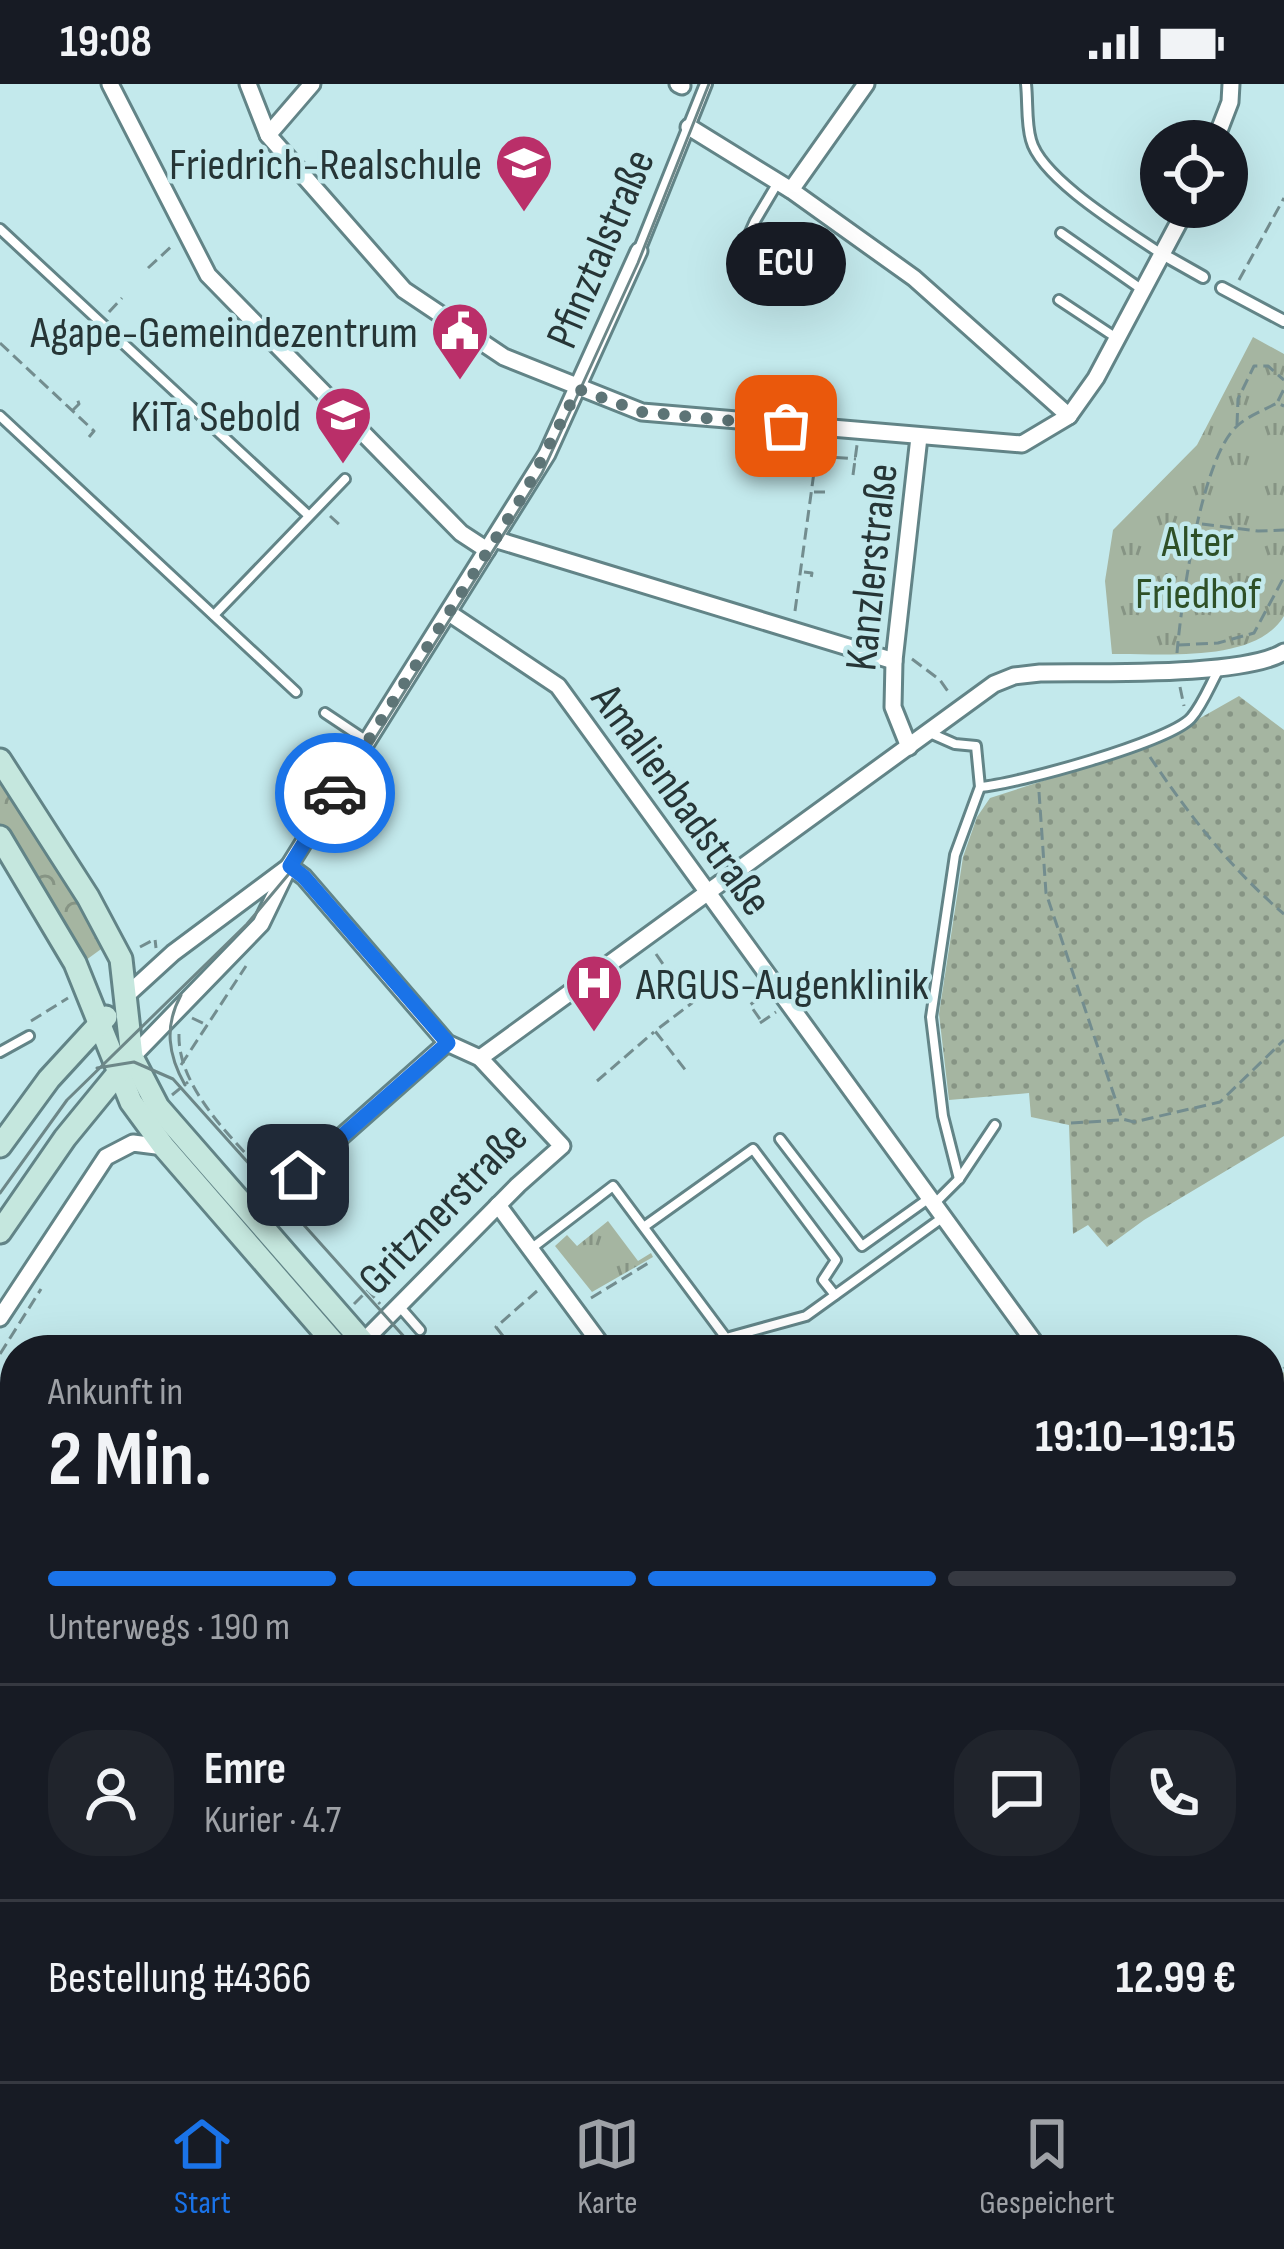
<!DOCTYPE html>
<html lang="de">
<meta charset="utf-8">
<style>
body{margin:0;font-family:"Sofia Sans Condensed",sans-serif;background:#20242c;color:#f1f3f6;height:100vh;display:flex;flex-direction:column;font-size:45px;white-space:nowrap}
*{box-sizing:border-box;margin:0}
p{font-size:39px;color:#9ea1a6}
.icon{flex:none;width:66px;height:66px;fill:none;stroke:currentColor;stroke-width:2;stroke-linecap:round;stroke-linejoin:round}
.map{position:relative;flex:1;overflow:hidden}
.panel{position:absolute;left:0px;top:1251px;width:1284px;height:747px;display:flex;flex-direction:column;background:#171b24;border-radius:48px 48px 0 0;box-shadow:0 12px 48px #0002}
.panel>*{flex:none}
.tools{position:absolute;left:1140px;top:36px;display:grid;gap:24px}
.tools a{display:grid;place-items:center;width:108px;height:108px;border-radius:50%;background:#171b24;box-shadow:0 12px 48px #0002;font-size:60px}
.pin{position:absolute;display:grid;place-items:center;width:102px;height:102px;color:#fff;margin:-51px;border-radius:24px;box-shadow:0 6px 18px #0006}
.courier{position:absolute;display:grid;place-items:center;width:120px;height:120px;margin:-60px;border:9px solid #1a73e8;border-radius:50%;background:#fff;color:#222;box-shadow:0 3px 15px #0007}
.bubble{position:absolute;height:84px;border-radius:42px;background:#171b24;box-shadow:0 12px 48px #0002;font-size:39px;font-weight:700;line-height:84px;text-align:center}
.overview em{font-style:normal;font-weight:700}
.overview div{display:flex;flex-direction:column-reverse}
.overview{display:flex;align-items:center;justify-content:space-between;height:204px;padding:0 48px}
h1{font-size:78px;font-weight:700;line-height:90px}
.bar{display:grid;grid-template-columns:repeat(4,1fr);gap:18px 12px;align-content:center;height:144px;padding:0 48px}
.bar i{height:15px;border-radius:9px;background:#363941}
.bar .selected{background:#1a73e8}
.bar p{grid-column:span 4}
.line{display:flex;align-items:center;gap:30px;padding:0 48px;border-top:3px solid #363941}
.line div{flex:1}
.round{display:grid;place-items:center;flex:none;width:126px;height:126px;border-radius:48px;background:#20242c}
.status{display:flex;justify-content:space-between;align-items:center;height:84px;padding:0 60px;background:#171b24;direction:ltr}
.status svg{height:33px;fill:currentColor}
.dock{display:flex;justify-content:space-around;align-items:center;height:168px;border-top:3px solid #363941;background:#171b24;font-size:33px;color:#9ea1a6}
.dock a{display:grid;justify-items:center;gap:6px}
.dock .selected{color:#1a73e8}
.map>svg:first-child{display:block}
.grass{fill:url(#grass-tufts)}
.forest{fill:url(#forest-crowns)}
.garden{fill:url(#garden-dots)}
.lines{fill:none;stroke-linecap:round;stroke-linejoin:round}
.service-casing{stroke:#628487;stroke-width:14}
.pedestrian-casing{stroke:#628487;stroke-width:16}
.minor-casing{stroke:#628487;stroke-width:21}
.tertiary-casing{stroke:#628487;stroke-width:24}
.secondary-casing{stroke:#628487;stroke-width:27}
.path{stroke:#738d8f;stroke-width:3;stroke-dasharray:12 6;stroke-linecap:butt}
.service{stroke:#fff;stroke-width:8}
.pedestrian{stroke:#fff;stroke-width:10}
.minor{stroke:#fff;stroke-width:15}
.tertiary{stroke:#fff;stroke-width:18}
.secondary{stroke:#c5e7de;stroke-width:21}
.tram{stroke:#6d8788;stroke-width:3}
.done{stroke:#5d7476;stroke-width:12;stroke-dasharray:0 21.6}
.route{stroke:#1a73e8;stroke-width:15}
.labels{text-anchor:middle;stroke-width:9;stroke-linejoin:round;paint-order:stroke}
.poi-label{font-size:45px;fill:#263536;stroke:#c3e9ec;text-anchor:end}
.street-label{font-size:45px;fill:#263536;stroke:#c3e9ec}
.park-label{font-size:45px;fill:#2e5027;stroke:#c3e9ec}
</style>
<div class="status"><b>19:08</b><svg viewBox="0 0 49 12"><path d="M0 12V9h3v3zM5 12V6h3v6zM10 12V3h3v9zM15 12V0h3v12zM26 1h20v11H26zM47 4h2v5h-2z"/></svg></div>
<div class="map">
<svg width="1284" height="1997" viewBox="0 0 1284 1997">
<defs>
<pattern id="grass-tufts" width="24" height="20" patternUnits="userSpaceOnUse" patternTransform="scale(3)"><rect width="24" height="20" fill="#a5b5a1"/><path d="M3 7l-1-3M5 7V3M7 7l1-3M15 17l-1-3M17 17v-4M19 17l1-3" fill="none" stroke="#869484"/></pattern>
<pattern id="forest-crowns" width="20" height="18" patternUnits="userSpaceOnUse" patternTransform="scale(3)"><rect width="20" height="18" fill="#a5b5a1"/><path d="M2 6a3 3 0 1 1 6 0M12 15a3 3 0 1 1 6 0" fill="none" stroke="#869484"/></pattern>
<pattern id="garden-dots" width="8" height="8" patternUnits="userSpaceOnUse" patternTransform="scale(3)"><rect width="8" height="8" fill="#a5b5a1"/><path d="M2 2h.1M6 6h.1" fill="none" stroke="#869484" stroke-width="1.8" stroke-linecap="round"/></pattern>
</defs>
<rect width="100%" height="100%" fill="#c3e9ec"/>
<g class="grass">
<path d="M1253,253l31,17v262c-29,48 -122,37 -172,38l-7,-73 8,-51 84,-85z"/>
<path d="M608,1137l30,40 13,-8 2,4 -61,35 -37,-46 12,-11 10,11z"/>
<path d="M1284,1288v80l-15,-12v-57z"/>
</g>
<path class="forest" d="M0,683l108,177 -26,19 -82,-132z"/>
<path class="garden" d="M1239,612l45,34v406l-140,84 -37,27 -19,-22 -15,9 -4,-109 -38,-8 -2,-24 -80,7 -10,-86 24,-157 14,-40 13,-19 161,-52z"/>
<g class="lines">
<g class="service-casing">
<g id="service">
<path d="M1026,0c2,18 0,39 5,56 10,39 97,91 132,115"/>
<path d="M0,145l308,286"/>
<path d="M1061,149l83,58"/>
<path d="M738,175l17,-38 22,-37"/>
<path d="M1059,216l59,39"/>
<path d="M0,332l296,276"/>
<path d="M214,531l131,-136"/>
<path d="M325,629l42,28"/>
<path d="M930,649l25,11 21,2 4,41 -25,68 -24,162 12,99 16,63"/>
<path d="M980,703c37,-3 189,-45 211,-69 12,-14 19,-33 28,-49"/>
<path d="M0,968l29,-16"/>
<path d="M780,1055l82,107 66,-47"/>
<path d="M935,1119l24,-24 36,-54"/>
<path d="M645,1142l108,-77 83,111 -13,20 12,15"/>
<path d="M532,1164l81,-62 113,152 80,-22 136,-98"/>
<path d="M399,1222l21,24"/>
<path d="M1269,1928l15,8"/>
</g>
</g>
<g class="pedestrian-casing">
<g id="pedestrian">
<path d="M639,167l67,-167"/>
<path d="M1164,171l39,22"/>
<path d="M1222,204l62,33"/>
</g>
</g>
<g class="minor-casing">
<g id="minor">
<path d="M110,0l98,191 253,258 26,17"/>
<path d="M248,0l20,51 136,155 100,67 138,55 380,32 47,-28 27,-38 91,-171"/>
<path d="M678,0l4,2"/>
<path d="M689,43l102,63 123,88 155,138"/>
<path d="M268,51l44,-51"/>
<path d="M1215,57l15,-39 1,-18"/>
<path d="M791,106l75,-106"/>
<path d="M494,455l400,122"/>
<path d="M449,529l109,73 482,664"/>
<path d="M909,663l-16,-40 1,-46 25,-224"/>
<path d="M289,782l15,11 143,166 33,15 82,88 -44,39 -163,165"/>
<path d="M127,911l46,-42 114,-85"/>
<path d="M132,973l129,-133 28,-58 258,-412 92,-203"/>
<path d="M480,974l514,-374 20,-8 26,-3c54,-1 204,4 244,-21"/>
<path d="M298,1091l149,-132"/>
<path d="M498,1121l107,145"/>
<path d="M0,1234l106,-161 27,-14 31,4"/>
<path d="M0,1327l15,15"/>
<path d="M1269,1579l15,21"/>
<path d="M0,1651l15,9"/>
<path d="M1269,1738l15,3"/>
<path d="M0,1963l15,-11"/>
<path d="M1048,1983l15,14"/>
<path d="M1107,1983l16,14"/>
<path d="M281,1997l12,-14"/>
</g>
</g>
<g class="tertiary-casing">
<path id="tertiary" d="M0,1994l3,3"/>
</g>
<g class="secondary-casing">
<g id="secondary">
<path d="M0,676l88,137 33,62 11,98 26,50 212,243"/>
<path d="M0,753l75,126 56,139 33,45 176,203"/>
<path d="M0,1062l49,-67 57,-62"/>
<path d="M0,1148l65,-94 59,-72"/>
<path d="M1269,1689l15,-3"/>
<path d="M692,1997l3,-14"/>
<path d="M736,1997l3,-14"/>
</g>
</g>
<g class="path">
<path d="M148,184l25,-23"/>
<path d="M1239,196l45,-82"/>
<path d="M109,228l13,-14"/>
<path d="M0,259l94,88 -5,6"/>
<path d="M1278,317l6,-12"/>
<path d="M73,326l6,-6 -2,-6"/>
<path d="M1237,341l1,-26 16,-33h14l16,14"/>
<path d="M818,372l38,3"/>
<path d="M853,391l4,-30"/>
<path d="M814,408h11"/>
<path d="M330,432l12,11"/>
<path d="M1202,440l56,7 26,-1"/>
<path d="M874,455l18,2"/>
<path d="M804,488l8,1 -1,5"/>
<path d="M795,527l23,-168"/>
<path d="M1178,561l40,-2 36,-10 30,-56"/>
<path d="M1177,569c4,-49 24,-193 59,-226 10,-10 28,-17 41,-24l7,3"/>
<path d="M912,575l28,21 9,13"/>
<path d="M1180,603l4,19"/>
<path d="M1150,673c39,58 80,111 134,157"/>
<path d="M1039,708l7,101 76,226 12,3 86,-20 64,-62"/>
<path d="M140,863l15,-8 1,9"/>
<path d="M656,870l16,23"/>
<path d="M677,899l15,20 -37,28 32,41"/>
<path d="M760,913l-10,8 12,17"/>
<path d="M192,934l15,7"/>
<path d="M31,937l37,-23"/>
<path d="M760,939l16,-11"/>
<path d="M179,950c-2,62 74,124 113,168"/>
<path d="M181,981l65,-99"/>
<path d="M597,997l57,-49"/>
<path d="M172,1011l16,-13"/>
<path d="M1071,1039l49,-3"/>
<path d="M591,1214l59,-36"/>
<path d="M354,1220l14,-14 12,14"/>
<path d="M394,1266l2,-15"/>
<path d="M514,1266l-18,-23 41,-36"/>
<path d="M0,1270l41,-65"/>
<path d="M1269,1295l15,-11"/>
<path d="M1269,1365l15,-10"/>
<path d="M1269,1663l15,-3"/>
<path d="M1269,1719l15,-1"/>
<path d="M0,1724l15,-23"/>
<path d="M325,1988l19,9"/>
<path d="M317,1997l13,-14"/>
<path d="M594,1997l6,-14"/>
</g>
<use href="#service" class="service"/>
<use href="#pedestrian" class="pedestrian"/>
<use href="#minor" class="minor"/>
<use href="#tertiary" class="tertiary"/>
<use href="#secondary" class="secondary"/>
<g class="tram">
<path d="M181,911c-17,31 -13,60 4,90"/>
<path d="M97,984l37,-6 39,17 243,271"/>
<path d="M0,1109l67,-93 180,-176 46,-55 249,-396 96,-210 71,-179"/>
<path d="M1066,1983l18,14"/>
</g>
</g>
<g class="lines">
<path class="done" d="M335,709l190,-301 53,-103 64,23 144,14"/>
<path class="route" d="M298,1091l150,-132 -144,-166 -14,-11 45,-73"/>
</g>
<defs>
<g id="school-pin" transform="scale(3)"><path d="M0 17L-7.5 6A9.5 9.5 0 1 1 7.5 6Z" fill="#ba2f69" stroke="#c3e9ec"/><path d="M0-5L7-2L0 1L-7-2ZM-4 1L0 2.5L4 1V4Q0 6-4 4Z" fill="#fff"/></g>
<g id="civic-pin" transform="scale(3)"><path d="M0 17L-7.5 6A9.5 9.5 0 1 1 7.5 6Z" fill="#ba2f69" stroke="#c3e9ec"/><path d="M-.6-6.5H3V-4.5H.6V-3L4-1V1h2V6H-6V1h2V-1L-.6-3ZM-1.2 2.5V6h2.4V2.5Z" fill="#fff"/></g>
<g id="hospital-pin" transform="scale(3)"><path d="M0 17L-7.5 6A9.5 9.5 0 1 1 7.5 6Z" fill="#ba2f69" stroke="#c3e9ec"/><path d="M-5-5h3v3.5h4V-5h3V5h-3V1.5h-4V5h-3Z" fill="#fff"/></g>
</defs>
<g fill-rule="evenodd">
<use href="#school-pin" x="524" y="79"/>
<use href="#civic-pin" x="460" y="247"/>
<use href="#school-pin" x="343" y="331"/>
<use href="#hospital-pin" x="594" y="899"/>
</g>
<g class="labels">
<g class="poi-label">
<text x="482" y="95">Friedrich-Realschule</text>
<text x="418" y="263">Agape-Gemeindezentrum</text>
<text x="301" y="347">KiTa Sebold</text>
<text x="636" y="915" text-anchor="start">ARGUS-Augenklinik</text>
</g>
<g class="street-label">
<text transform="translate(599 164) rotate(-67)" y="16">Pfinztalstraße</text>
<text transform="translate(870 483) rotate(-84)" y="16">Kanzlerstraße</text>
<text transform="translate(683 715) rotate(54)" y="16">Amalienbadstraße</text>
<text transform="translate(442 1123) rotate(-46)" y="16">Gritznerstraße</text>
</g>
<g class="park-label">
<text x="1198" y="472">Alter<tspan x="1198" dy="52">Friedhof</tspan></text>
</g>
</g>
</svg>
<div class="tools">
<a><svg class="icon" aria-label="locate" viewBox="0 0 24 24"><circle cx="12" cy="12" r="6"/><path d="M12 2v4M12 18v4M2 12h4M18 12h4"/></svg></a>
</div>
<div class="pin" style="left:786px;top:342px;background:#ea580c"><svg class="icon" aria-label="bag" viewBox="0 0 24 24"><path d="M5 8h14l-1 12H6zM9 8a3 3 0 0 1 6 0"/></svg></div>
<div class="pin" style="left:298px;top:1091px;background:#1f2937"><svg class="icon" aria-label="home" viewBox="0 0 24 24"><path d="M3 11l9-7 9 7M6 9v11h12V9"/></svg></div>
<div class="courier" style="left:335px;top:709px"><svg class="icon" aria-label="car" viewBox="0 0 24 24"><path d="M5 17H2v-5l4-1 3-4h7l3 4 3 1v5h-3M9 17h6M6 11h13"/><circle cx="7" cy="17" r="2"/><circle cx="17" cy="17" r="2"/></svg></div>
<div class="bubble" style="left:726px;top:138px;width:120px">ECU</div>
<section class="panel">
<div class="overview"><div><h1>2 Min.</h1><p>Ankunft in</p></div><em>19:10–19:15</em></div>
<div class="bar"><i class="selected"></i><i class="selected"></i><i class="selected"></i><i></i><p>Unterwegs · 190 m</p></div>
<div class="line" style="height:216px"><a class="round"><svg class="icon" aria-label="person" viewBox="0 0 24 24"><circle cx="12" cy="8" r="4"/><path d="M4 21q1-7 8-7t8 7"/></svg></a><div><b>Emre</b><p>Kurier · 4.7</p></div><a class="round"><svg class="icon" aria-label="chat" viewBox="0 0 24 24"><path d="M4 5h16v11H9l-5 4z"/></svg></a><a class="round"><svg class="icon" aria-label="phone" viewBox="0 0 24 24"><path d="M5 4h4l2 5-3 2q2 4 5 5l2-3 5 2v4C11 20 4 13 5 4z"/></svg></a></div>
<div class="line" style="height:156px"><div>Bestellung #4366</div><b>12.99 €</b></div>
</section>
</div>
<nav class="dock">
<a class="selected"><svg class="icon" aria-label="home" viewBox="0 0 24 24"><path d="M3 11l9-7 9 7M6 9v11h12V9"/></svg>Start</a>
<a><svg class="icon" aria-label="map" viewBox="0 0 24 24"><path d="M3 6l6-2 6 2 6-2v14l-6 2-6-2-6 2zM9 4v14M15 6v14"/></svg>Karte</a>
<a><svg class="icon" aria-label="saved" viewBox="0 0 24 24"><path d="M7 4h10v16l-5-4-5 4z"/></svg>Gespeichert</a>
</nav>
